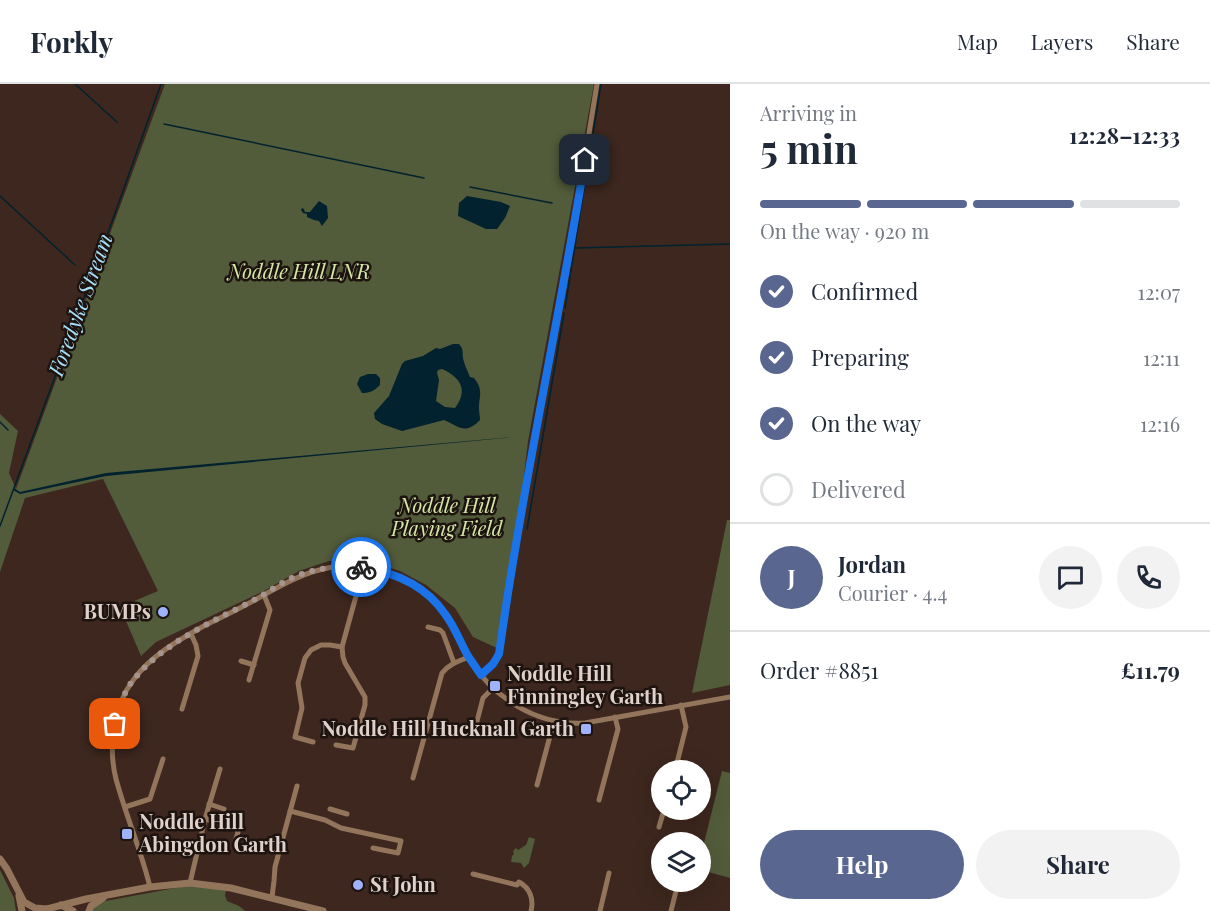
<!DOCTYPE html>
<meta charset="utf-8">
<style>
body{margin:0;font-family:"Playfair Display",serif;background:#f2f2f3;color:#1f2937;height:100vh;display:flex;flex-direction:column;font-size:22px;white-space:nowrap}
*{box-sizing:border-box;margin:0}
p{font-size:20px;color:#747a83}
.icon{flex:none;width:33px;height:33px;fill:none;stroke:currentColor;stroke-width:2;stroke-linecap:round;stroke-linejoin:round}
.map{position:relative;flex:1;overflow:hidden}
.drawer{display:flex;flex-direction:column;background:#fff;width:480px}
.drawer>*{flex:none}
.fabs{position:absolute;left:651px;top:676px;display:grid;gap:12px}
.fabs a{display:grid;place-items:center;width:60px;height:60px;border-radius:50%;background:#fff;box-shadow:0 6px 24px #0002;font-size:30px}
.pin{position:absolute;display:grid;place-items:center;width:51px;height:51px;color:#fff;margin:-26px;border-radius:12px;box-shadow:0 3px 9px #0006}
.courier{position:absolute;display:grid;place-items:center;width:60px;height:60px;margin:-30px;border:4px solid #1a73e8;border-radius:50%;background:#fff;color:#222;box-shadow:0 2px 8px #0007}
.headline em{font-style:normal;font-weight:700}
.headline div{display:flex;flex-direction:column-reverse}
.headline{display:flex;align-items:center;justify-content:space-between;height:102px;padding:0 30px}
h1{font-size:39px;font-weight:700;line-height:45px}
.bar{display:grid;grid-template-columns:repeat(4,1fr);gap:9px 6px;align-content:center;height:72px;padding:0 30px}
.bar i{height:8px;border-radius:4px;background:#e0e1e3}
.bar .current{background:#596790}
.bar p{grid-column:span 4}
.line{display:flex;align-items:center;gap:15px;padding:0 30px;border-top:2px solid #e0e1e3}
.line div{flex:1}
.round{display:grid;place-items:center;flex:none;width:63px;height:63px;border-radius:32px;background:#f2f2f3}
ol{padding:0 30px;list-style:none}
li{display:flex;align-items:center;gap:18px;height:66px}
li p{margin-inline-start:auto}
li .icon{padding:6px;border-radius:50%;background:#596790;color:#fff;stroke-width:4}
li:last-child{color:#747a83}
li i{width:33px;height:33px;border:3px solid #e0e1e3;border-radius:50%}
.primary-button{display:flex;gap:12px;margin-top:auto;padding:12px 30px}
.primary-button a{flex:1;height:69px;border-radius:36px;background:#596790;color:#fff;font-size:24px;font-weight:700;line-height:69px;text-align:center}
.primary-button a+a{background:#f2f2f3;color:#1f2937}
header{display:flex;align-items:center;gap:36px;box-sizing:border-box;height:84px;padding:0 30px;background:#fff;border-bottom:2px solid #e0e1e3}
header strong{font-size:28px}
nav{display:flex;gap:33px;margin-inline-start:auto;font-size:21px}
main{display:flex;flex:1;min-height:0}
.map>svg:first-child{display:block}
.green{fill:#525b3a}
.water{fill:#01222e;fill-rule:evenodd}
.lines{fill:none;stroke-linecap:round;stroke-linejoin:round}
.stream{stroke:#01222e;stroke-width:1.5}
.minor{stroke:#93755c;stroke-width:5}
.tertiary{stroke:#93755c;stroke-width:7}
.done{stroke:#a6958e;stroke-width:6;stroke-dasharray:0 10.8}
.route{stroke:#1a73e8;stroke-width:8}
.poi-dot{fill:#9fb3fd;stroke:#1d130f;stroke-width:2}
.labels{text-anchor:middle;stroke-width:5;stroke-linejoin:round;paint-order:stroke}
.park-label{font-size:20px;font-style:italic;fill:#d5e7a7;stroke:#1d130f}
.poi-label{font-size:20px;font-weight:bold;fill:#dfd0ca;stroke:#1d130f;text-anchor:start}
.water-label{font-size:21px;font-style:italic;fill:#a7e1fa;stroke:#1d130f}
</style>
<header>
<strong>Forkly</strong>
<nav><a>Map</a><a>Layers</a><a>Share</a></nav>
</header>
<main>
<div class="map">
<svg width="730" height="827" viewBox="0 0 730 827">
<rect width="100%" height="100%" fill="#3d271e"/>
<g class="green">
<path d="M165,0h429l-66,357 -21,179 -6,30 -28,-13 -18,-29 -29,-23 -26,-14 -36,-11 -35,1 -30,10 -35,20 -108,51 -15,14 -21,-49 38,-16 -55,-112 -78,19 -25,74v-158l18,17 -9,42 7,16z"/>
<path d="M727,436h3v165l-38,8z"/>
<path d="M722,687l8,2v105l-29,-8v-15z"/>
<path d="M529,753l6,2 -6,24 -5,5 -3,-5 -10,-1 1,-6 2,-2 -1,-3 3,-3 2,2 8,-5z"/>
<path d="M0,786l14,28 2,13h-16z"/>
<path d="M186,802h14l26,5 -1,4 2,6 12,5 6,5h-154l9,-9z"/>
</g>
<g class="water">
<path d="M467,112l34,6 9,4 -5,12 -8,11h-11l-28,-13 1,-13z"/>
<path d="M319,117l8,5 1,12 -6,8 -3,-5 -5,-1 -7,-3v-3l-4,-1 -2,-3 1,-2 2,1 1,3h5z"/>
<path d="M453,260h6c5,6 3,7 4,14 1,6 5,14 7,19l4,1c10,13 5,17 5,31 0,4 1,7 1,11 -15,15 -20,7 -36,0l-42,11 -20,-7 -7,-5 -1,-6 15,-17 13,-32 3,-3 18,-5 13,-8 4,1zM442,285c18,8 27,21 13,39l-10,-1 -9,-6 3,-21 -2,-7 1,-3z"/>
<path d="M368,290h8l4,4v7c-6,6 -10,8 -18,8l-5,-9 3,-7z"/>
<path d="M535,351l-429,41 -86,18 -7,-4 1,-2 6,4 86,-19z"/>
</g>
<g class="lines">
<g class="stream">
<path d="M75,0l42,38"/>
<path d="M164,40l260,54"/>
<path d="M470,103l82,16"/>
<path d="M0,112l75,69"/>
<path d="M575,164l155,-4"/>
<path d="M565,224l36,-224"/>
<path d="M0,338l8,8"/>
<path d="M0,442l109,-296 52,-146"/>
<path d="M527,445l37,-216"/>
</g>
<g class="minor">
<path d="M428,543l12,3 3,3 11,30"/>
<path d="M241,577l13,4"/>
<path d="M481,591l12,-11 6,-10 36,-222 35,-182 27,-166"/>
<path d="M249,596l21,-70 -6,-15"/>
<path d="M182,625l16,-53 -2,-11 -5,-11"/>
<path d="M475,645l8,-31 9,-9"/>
<path d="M313,658l-18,-5 7,-29 -4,-25 7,-25 6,-8 10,-5h9l12,2"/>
<path d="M336,661l17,3 12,-43v-8l-20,-34 -2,-6 -1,-10 22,-80"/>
<path d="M675,687l11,-44 -5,-22"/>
<path d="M413,694l29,-105c7,-9 17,-12 27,-16"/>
<path d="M537,701l17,-64"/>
<path d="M700,706l6,1"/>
<path d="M599,716l19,-71 -3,-12"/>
<path d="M209,720l15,5"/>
<path d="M125,723l25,-8 13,-40"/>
<path d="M330,725l17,5"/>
<path d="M290,727l35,9 16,8 60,13 -3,12 -25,-5"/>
<path d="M687,729l1,-3"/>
<path d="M205,735l32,9 1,4 -3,10"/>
<path d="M659,743l5,-17"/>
<path d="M473,790l44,11 2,-3c11,6 15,17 12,29"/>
<path d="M190,799l15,-64 15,-50"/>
<path d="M150,803c-9,-37 -24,-71 -34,-108 -8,-32 -3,-73 18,-100 17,-23 43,-38 68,-52 20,-10 41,-20 60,-31 23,-13 45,-25 71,-29 41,-7 88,13 112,47 10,13 15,29 24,44 24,40 68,68 116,65l145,-26"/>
<path d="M272,813l2,-16 1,-14 22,-81"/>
<path d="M600,827l9,-38"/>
<path d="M671,827l5,-20"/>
</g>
<g class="tertiary">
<path d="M0,775l7,10 17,33 11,6 12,1"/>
<path d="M19,812l3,15"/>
<path d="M61,821l12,6"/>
<path d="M43,827l4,-2 39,-10 64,-12 40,-4 41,5 92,23"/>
<path d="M89,827l2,-5 12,-8"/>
</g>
</g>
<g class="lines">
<path class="done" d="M115,640c4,-16 9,-34 20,-46 32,-38 80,-57 123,-80 14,-8 28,-19 44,-24 20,-6 39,-10 59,-7"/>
<path class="route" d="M361,483c33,5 65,19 84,47 10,13 15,28 23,42 4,6 9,13 13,19l12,-11 6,-10c23,-165 59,-329 86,-494"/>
</g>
<g class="poi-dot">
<circle cx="163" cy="528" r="6"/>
<rect x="489" y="596" width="12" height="12" rx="3"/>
<rect x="580" y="639" width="12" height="12" rx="3"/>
<rect x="121" y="744" width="12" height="12" rx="3"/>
<circle cx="358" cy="801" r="6"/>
</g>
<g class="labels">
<g class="park-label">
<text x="299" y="195">Noddle Hill LNR</text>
<text x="447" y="429">Noddle Hill<tspan x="447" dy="23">Playing Field</tspan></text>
</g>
<g class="poi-label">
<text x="151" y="535" text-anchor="end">BUMPs</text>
<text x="507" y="597">Noddle Hill<tspan x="507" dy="23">Finningley Garth</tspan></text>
<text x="574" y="652" text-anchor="end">Noddle Hill Hucknall Garth</text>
<text x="139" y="745">Noddle Hill<tspan x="139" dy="23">Abingdon Garth</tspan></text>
<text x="370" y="808">St John</text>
</g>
<g class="water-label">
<text transform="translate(81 221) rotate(-70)" y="7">Foredyke Stream</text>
</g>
</g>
</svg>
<div class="fabs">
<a><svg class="icon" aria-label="locate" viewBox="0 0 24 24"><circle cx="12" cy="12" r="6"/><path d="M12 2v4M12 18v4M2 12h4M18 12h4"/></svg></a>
<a><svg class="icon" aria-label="layers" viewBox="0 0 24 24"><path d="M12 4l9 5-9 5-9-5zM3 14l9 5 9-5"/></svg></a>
</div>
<div class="pin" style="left:115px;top:640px;background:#ea580c"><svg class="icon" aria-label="bag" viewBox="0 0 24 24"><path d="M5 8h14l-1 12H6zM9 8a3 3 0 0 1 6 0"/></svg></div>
<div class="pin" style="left:585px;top:76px;background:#1f2937"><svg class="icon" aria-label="home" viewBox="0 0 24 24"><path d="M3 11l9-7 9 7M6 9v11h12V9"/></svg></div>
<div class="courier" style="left:361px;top:483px"><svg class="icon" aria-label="bike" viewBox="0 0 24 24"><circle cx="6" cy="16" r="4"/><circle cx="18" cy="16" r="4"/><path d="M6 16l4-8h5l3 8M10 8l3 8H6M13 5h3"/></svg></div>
</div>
<section class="drawer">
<div class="headline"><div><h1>5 min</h1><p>Arriving in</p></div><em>12:28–12:33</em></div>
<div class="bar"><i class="current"></i><i class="current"></i><i class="current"></i><i></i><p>On the way · 920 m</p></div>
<ol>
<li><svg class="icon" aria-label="check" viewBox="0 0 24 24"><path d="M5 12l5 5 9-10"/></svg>Confirmed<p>12:07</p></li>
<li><svg class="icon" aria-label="check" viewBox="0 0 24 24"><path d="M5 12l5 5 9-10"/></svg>Preparing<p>12:11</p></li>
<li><svg class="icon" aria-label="check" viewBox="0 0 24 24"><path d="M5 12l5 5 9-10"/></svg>On the way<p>12:16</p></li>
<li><i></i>Delivered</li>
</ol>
<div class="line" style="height:108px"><b class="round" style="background:#596790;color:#fff">J</b><div><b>Jordan</b><p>Courier · 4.4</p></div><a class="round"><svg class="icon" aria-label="chat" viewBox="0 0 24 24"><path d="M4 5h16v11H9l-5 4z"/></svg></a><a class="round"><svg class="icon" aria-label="phone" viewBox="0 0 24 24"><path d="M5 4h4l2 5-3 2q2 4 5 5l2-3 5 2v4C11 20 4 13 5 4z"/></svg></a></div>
<div class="line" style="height:78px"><div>Order #8851</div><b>£11.79</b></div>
<div class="primary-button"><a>Help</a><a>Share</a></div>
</section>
</main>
